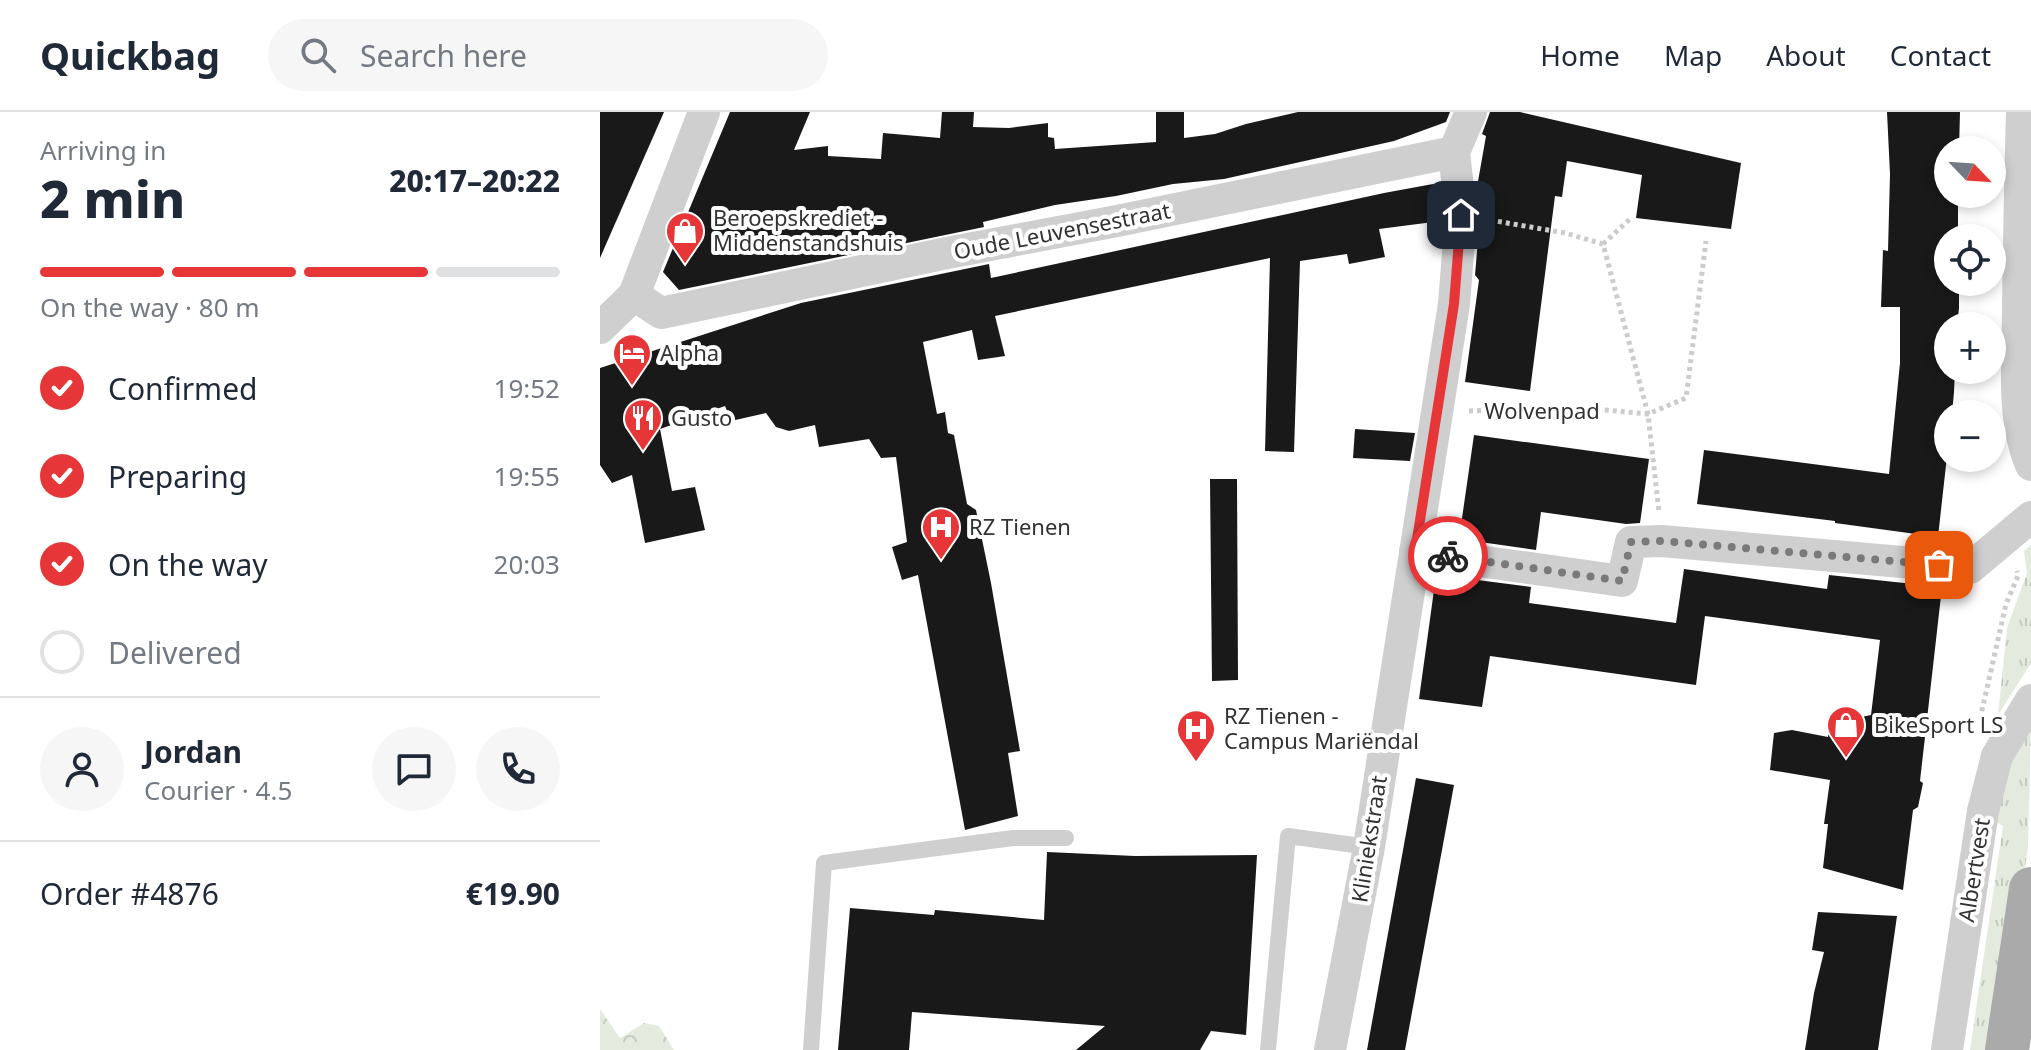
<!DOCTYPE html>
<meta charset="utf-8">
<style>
body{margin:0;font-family:"Noto Sans",sans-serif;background:#f6f6f7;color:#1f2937;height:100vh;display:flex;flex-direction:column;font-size:30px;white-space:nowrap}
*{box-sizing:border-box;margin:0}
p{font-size:26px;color:#747a83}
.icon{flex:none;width:44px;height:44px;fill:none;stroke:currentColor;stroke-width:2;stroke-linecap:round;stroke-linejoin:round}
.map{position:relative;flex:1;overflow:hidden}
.sheet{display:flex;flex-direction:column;background:#fff;width:600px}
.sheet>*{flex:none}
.needle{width:52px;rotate:115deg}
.controls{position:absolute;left:1334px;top:24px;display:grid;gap:16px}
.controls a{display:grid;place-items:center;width:72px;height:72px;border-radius:50%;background:#fff;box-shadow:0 4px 12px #0003;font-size:40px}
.pin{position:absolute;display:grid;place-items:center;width:68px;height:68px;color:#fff;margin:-34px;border-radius:16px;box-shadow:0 4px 12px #0006}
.courier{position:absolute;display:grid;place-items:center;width:80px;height:80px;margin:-40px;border:6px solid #e73638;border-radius:50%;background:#fff;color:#222;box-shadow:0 2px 10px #0007}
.summary em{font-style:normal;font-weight:800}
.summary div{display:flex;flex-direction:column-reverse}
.summary{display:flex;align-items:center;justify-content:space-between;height:136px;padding:0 40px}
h1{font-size:52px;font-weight:800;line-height:60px}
.bar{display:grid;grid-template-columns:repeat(4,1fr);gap:12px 8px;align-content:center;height:96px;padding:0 40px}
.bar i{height:10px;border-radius:6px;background:#e0e1e3}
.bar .active{background:#e73638}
.bar p{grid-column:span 4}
.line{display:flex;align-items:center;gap:20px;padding:0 40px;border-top:2px solid #e0e1e3}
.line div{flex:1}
.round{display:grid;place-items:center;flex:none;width:84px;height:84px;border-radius:42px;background:#f6f6f7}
ol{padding:0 40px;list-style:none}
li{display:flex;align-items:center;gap:24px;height:88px}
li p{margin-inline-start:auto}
li .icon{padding:8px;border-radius:50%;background:#e73638;color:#fff;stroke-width:4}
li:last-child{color:#747a83}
li i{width:44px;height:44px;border:4px solid #e0e1e3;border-radius:50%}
header{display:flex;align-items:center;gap:48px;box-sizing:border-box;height:112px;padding:0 40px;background:#fff;border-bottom:2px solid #e0e1e3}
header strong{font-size:38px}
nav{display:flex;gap:44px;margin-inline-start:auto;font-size:28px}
.search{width:560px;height:72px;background:#f6f6f7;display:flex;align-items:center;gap:20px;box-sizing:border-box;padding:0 28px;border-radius:44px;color:#747a83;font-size:30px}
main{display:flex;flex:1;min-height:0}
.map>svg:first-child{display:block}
.grass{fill:url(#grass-tufts)}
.forest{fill:url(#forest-crowns)}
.building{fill:#191919}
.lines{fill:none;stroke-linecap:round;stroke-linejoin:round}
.path{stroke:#ccc;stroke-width:5;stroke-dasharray:4 4;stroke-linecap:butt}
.lane{stroke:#cfcfcf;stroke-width:16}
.street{stroke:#cfcfcf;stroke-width:32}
.primary{stroke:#aaa;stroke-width:44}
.done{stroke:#7a7a7a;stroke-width:8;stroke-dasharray:0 14.4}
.route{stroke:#e73638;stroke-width:10}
.labels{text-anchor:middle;stroke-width:8;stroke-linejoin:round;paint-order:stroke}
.poi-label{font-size:22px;fill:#323232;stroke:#fff;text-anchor:start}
.street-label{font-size:22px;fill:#323232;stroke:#fff}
</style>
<header>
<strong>Quickbag</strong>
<div class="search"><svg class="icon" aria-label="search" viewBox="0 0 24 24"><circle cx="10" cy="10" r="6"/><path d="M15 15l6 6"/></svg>Search here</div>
<nav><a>Home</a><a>Map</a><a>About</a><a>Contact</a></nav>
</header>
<main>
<section class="sheet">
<div class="summary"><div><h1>2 min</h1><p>Arriving in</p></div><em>20:17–20:22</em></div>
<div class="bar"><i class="active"></i><i class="active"></i><i class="active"></i><i></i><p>On the way · 80 m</p></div>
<ol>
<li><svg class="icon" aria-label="check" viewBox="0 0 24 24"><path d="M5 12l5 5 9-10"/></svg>Confirmed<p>19:52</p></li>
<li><svg class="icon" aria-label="check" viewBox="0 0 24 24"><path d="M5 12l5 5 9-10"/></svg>Preparing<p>19:55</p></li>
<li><svg class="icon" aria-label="check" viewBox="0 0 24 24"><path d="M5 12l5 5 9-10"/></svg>On the way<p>20:03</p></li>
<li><i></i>Delivered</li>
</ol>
<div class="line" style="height:144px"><a class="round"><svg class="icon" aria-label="person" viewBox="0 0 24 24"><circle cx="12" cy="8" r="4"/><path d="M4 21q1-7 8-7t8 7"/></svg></a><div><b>Jordan</b><p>Courier · 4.5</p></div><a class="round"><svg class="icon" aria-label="chat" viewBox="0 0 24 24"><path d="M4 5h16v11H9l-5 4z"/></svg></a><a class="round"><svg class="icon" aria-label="phone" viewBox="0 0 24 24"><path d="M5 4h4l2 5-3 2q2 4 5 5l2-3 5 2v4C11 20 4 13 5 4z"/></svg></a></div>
<div class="line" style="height:104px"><div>Order #4876</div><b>€19.90</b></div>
</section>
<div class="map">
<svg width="1431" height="938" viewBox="0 0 1431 938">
<defs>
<pattern id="grass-tufts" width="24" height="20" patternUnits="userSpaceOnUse" patternTransform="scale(2)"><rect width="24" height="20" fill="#e4ebde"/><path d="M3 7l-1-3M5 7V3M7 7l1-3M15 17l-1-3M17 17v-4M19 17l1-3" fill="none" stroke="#c4cabf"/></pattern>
<pattern id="forest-crowns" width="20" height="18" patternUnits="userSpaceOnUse" patternTransform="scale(2)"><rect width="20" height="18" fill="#e4ebde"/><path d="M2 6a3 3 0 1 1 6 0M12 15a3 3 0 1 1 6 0" fill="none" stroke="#c4cabf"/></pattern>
</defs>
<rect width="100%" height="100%" fill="#fff"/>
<g class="grass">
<path d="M1431,433v118l-33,52 9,-87 20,-55 -3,-22z"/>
<path d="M1431,612l-3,123 -29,203h-29l33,-224 -12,-7 11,-45z"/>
</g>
<path class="forest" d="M0,897l20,29 24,-15 15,3 15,24h-74z"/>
<g class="building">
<path d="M0,0h64l-64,146z"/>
<path d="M130,0h80l-16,38 34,-4v10l53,3 2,-26 57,5 2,-26h32l-1,15 36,1 39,-5v14l6,1 1,11 101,-7v-30h28v26l31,-4 31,-10 52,-12h152l-4,10 -52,19 -170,38 -51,5 -57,12 -61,9 -72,17 1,5 -305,63 -16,-18z"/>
<path d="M890,0h30l221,51 -10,66 -95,-11 6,-43 -75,-14 -5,36 -7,-1 -25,195 -65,-9 14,-102 -4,-5 5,-59 -3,-29 9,-51 -4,-2z"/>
<path d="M1287,0h73l-1,38h-11v44h10v44h-10v44h11v26l-2,18h-9v44h7l-1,22 -2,22h-4v33l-10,90 -103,-14v-2l-138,-17 7,-54 185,24 11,-111v-56h-19l2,-57 5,1 2,-77z"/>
<path d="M833,72l6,9 2,28 -62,8 6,28 -36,7 -2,-10 -47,7 -6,191 -29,-1 5,-193 -275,58 10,40 -27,4 -6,-30 -49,12 14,72 8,-2 3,21 6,2 13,69 9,6 15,73 29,168 -12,2 10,63 -53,14 -47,-255 -16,5 -10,-33 15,-5 -11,-85 -15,1 -12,-19 -50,8 -4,-22 -26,6 -13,-4 -10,-14 -35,8 -6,-15 -65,23 12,62 23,-4 10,43 -60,13 -13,-68 -20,8 -12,-18v-97l201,-65 188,-39 2,14 393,-85z"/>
<path d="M755,317l60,4 -5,28 -57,-3z"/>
<path d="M874,323l175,24 -9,64 -14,1 -85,-12 -5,38 -77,-11z"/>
<path d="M610,367h27l1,201 -26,1z"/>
<path d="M1084,457l143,20 2,-14 113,12 -22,194 3,2 -5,24 -5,3 -10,80 -80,-22 5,-44h-4l6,-44 -60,-10 4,-37 18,-3 36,7v-13l43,-9 9,-75 -175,-24 -9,69 -206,-29 -8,51 -63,-8 15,-109 18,2 2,-15 77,10 -2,16 147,20z"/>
<path d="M816,666l38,7 -49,265h-38z"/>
<path d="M447,740l88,4 122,-1 -11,180 -35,-4 -11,19h-124l29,-24 -193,-14 -3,38h-71l12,-142 84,7 1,-5 109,10z"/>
<path d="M1218,800l79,4 -19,134h-73l9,-57 10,-41 -12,-2z"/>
</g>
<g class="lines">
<g class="path">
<path d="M890,108l75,13 38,11 45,170 38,-16 20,-157"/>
<path d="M1003,132l27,-25"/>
<path d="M869,299l104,-4 75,7 11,98"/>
<path d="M1380,607l26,-115 12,-28 -1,-5"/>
</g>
<g class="lane">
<path d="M211,938l13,-187 189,-25h53"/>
<path d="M668,938l20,-214 81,11"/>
</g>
<g class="street">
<path d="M1422,0c-2,65 -3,130 -4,196 0,50 -7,110 13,157"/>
<path d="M34,183l27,18 286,-60 170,-32 337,-69"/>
<path d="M0,216l34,-33 70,-183"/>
<path d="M815,440l207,29 9,-39 31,-1 308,27 61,-51"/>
<path d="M730,938l39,-203 85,-543 7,-89 -7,-63 17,-40"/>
<path d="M1347,938l36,-239 14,-55 34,-56"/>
</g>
<path class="primary" d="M1407,938l24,-161"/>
</g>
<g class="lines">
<path class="done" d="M848,444l174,25 9,-39 31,-1 277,24"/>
<path class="route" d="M848,444l-33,-4 39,-248 7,-89"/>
</g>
<defs>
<g id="shop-pin" transform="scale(2)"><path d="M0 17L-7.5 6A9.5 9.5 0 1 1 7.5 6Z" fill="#e73638" stroke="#fff"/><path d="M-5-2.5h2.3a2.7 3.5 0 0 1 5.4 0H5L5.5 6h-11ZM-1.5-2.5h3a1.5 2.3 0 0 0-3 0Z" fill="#fff"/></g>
<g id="hotel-pin" transform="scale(2)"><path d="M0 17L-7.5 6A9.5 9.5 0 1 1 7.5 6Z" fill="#e73638" stroke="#fff"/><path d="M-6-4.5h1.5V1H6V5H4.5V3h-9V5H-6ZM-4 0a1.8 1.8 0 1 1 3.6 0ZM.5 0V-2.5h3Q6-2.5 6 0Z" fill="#fff"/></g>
<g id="restaurant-pin" transform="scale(2)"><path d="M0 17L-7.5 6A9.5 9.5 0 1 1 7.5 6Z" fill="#e73638" stroke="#fff"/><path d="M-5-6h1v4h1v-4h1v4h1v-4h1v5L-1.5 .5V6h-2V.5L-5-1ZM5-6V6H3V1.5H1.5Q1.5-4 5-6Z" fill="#fff"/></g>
<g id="hospital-pin" transform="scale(2)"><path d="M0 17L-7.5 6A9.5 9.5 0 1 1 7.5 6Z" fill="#e73638" stroke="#fff"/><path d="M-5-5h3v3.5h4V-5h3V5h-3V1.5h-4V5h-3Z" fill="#fff"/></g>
</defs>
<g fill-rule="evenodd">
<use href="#shop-pin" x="85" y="119"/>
<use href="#hotel-pin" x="32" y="241"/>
<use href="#restaurant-pin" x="43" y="306"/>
<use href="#hospital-pin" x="341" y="415"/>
<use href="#shop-pin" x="1246" y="613"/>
<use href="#hospital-pin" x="596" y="617"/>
</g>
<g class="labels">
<g class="poi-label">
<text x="113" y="114">Beroepskrediet -<tspan x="113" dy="25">Middenstandshuis</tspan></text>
<text x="60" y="249">Alpha</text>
<text x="71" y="314">Gusto</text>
<text x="369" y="423">RZ Tienen</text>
<text x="624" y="612">RZ Tienen -<tspan x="624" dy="25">Campus Mariëndal</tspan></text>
<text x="1274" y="621">BikeSport LS</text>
</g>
<g class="street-label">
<text transform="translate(462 119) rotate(-11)" y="8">Oude Leuvensestraat</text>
<text x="942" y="307">Wolvenpad</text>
<text transform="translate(769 727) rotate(-81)" y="8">Kliniekstraat</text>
<text transform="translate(1374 758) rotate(-81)" y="8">Albertvest</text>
</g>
</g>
</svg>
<div class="controls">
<a><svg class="needle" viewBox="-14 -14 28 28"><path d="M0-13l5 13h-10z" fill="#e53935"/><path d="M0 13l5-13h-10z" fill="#747a83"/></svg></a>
<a><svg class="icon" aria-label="locate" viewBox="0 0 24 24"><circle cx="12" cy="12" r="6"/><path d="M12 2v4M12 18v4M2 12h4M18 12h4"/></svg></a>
<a>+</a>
<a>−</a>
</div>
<div class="pin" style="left:1339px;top:453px;background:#ea580c"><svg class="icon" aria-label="bag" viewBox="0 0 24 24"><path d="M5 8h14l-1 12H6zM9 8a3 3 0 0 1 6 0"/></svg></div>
<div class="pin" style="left:861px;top:103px;background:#1f2937"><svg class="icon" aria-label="home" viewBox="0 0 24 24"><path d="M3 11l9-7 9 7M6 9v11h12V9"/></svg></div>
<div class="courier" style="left:848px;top:444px"><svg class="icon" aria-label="bike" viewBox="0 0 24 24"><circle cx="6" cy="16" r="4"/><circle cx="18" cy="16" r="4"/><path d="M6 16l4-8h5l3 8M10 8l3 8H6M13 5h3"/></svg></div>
</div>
</main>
